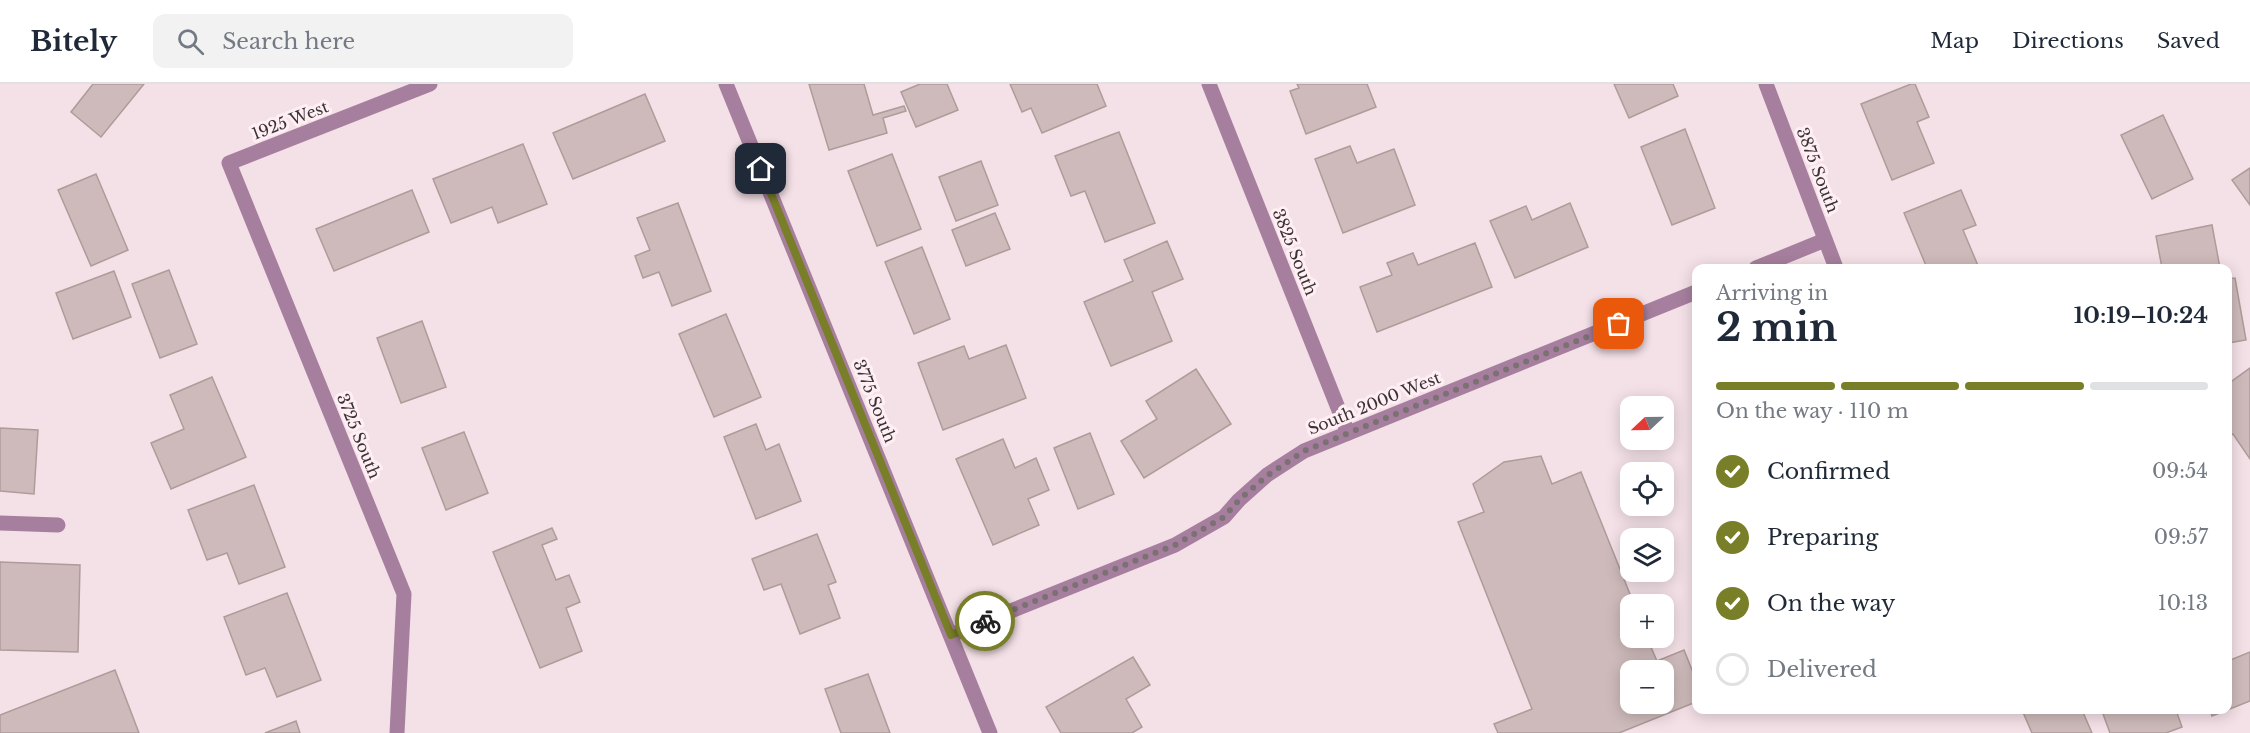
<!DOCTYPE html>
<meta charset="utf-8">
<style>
body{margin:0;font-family:"Libre Baskerville",serif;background:#f2f2f3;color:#1f2937;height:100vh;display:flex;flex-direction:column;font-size:22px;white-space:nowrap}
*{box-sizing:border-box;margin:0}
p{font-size:20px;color:#747a83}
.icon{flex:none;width:33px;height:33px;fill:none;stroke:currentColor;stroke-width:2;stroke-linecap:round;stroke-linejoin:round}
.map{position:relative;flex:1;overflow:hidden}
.details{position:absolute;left:1692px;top:180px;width:540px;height:450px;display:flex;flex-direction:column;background:#fff;border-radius:12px;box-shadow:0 3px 15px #0003}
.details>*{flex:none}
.needle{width:39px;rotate:248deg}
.fabs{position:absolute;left:1620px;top:312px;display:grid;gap:12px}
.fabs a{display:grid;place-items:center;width:54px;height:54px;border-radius:12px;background:#fff;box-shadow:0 3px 15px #0003;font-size:30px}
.pin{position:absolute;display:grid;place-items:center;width:51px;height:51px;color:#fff;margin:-26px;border-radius:12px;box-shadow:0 3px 9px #0006}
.courier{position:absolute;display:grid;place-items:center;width:60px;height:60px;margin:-30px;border:4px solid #797e28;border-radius:50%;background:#fff;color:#222;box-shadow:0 2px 8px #0007}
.summary em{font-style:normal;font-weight:700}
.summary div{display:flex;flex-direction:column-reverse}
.summary{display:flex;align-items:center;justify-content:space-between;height:102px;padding:0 24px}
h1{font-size:39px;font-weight:700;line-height:45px}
.bar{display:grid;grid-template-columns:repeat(4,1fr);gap:9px 6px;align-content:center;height:72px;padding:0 24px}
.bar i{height:8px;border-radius:4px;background:#e0e1e3}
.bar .active{background:#797e28}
.bar p{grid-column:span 4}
ol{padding:0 24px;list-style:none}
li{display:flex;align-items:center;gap:18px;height:66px}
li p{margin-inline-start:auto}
li .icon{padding:6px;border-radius:50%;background:#797e28;color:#fff;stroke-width:4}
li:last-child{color:#747a83}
li i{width:33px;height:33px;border:3px solid #e0e1e3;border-radius:50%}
header{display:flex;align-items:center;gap:36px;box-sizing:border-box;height:84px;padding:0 30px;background:#fff;border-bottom:2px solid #e0e1e3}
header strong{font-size:28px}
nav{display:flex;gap:33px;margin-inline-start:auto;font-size:21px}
.search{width:420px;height:54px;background:#f2f2f3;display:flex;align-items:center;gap:15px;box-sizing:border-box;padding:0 21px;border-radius:12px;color:#747a83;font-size:22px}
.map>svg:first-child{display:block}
.building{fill:#cebaba;stroke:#ae9b9a;stroke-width:1.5;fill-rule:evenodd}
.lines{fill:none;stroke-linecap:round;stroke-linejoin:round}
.minor{stroke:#a77f9e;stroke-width:15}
.done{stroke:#7b7073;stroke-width:6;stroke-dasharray:0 10.8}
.route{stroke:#797e28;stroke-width:8}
.labels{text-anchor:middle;stroke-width:6;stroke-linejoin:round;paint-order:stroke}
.street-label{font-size:16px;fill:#3a3335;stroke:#ffeff4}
</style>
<header>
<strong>Bitely</strong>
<div class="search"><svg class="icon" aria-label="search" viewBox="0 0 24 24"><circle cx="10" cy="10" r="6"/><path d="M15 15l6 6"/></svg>Search here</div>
<nav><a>Map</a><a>Directions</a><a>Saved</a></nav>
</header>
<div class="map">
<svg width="2250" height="649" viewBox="0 0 2250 649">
<rect width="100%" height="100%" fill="#f4e1e7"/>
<g class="building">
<path d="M93,0h51l-43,53 -30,-25z"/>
<path d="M809,0h55l9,31 31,-9 2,5 -23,7 4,15 -58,17z"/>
<path d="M920,0h27l11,26 -42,17 -15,-35z"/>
<path d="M1010,0h87l9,22 -64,27 -11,-25 -9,4z"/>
<path d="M1297,0h70l9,23 -70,27 -16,-43 9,-3z"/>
<path d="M1614,0h59l5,12 -49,22z"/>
<path d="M1911,0h4l14,33 -12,5 17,41 -42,17 -31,-76z"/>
<path d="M645,10l20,47 -92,38 -20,-46z"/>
<path d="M2163,31l30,64 -41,20 -31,-64z"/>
<path d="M1685,45l30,79 -43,17 -31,-78z"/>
<path d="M1119,48l36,91 -50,19 -20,-51 -14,5 -16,-40z"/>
<path d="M523,60l24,60 -49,19 -6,-16 -41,16 -18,-44z"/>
<path d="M1350,62l7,17 37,-14 21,56 -72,28 -28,-74z"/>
<path d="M892,70l29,75 -44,17 -29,-75z"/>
<path d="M981,77l17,44 -42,16 -17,-44z"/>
<path d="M2250,84v37l-18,-25z"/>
<path d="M96,90l32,76 -37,16 -33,-76z"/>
<path d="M412,106l17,42 -95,39 -18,-42z"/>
<path d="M1961,106l15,35 -13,5 16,38h-52l-23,-55z"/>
<path d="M678,119l33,88 -39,15 -13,-34 -16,6 -8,-22 15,-6 -13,-32z"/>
<path d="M1570,119l18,44 -73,31 -25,-57 36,-15 6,14z"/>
<path d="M995,129l15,36 -44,17 -14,-36z"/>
<path d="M2212,141l8,43h-58l-6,-32z"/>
<path d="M1167,157l16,38 -31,13 20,49 -61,25 -27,-64 49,-21 -9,-21z"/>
<path d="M1475,159l17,44 -115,45 -17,-45 32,-12 -5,-12 26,-10 5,12z"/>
<path d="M922,163l28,72 -36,15 -29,-72z"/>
<path d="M169,186l28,74 -37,14 -28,-74z"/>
<path d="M114,187l17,46 -58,22 -17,-46z"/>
<path d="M2235,194l11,62 -18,3v-64z"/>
<path d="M726,230l35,83 -47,20 -35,-83z"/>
<path d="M422,237l24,66 -45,16 -24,-65z"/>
<path d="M1006,261l20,53 -83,32 -25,-67 46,-17 5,13z"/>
<path d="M2250,284v91l-17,-25 -5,3v-53z"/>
<path d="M1196,285l35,55 -87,54 -23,-37 36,-22 -11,-18z"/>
<path d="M212,293l34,80 -75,32 -20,-46 33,-14 -14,-34z"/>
<path d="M756,340l10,26 13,-6 22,57 -45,18 -32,-82z"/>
<path d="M0,344l38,2 -4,64 -34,-3z"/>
<path d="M464,348l24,61 -42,17 -24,-62z"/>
<path d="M1090,349l24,61 -36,15 -24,-61z"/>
<path d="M1003,355l12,29 21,-10 13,32 -21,9 11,26 -46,20 -37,-86z"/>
<path d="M1541,372l11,28 29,-12 53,132h-4v34h17l10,23 27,-11 12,30v22l-77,31h-121l-4,-9 38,-15 -74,-187 26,-10 -11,-28 31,-22zM1630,586h34v34h-34z"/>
<path d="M254,401l31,82 -46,17 -12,-31 -20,7 -19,-50z"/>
<path d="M552,444l5,11 -15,6 14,35 13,-5 11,27 -14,6 16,43 -42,17 -47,-116z"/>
<path d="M817,450l19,48 -8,3 12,33 -40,16 -19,-50 -17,6 -12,-31z"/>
<path d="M0,478l80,3 -2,87 -78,-2z"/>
<path d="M287,509l34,87 -44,17 -12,-29 -19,7 -22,-58z"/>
<path d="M2250,568v49l-38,15 -2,-6h18v-49z"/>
<path d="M1133,573l17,28 -24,14 16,28 -10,6h-71l-15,-26z"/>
<path d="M115,586l24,63h-139v-18z"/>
<path d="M868,590l22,59h-49l-16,-44z"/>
<path d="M2022,626h60l10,23h-60z"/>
<path d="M2115,626h61l6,17 -16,6h-56l-7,-19z"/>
<path d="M296,637l4,12h-35z"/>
</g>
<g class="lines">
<g class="minor">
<path d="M726,0l264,649"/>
<path d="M1209,0l139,349"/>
<path d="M1766,0l70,184"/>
<path d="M1756,184l69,-28"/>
<path d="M0,439l58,2"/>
<path d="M951,551l224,-90 49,-28 15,-17 28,-25 37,-24 392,-159"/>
<path d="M397,649l7,-139 -175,-431 201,-79"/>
</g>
</g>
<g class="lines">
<path class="done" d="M985,537l190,-76 49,-28 15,-17 29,-25 36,-24 315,-127"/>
<path class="route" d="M761,85l190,466 34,-14"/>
</g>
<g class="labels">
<g class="street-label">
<text transform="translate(290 36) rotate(-21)" y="6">1925 West</text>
<text transform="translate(1818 86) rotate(69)" y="6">3875 South</text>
<text transform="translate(1295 168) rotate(68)" y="6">3825 South</text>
<text transform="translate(875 317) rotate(68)" y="6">3775 South</text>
<text transform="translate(1374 319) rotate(-22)" y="6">South 2000 West</text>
<text transform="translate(359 352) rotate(68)" y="6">3725 South</text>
</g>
</g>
</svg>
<div class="fabs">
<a><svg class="needle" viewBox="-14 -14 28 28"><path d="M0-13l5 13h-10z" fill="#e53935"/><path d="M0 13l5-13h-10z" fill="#747a83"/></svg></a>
<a><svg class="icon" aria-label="locate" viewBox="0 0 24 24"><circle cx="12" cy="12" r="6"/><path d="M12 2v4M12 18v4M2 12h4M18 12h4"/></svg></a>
<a><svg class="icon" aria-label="layers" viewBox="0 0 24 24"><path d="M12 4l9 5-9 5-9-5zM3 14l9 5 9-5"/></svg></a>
<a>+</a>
<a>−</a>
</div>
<div class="pin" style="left:1619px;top:240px;background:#ea580c"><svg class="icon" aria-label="bag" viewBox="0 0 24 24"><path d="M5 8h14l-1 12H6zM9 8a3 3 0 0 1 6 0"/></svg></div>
<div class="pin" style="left:761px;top:85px;background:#1f2937"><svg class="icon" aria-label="home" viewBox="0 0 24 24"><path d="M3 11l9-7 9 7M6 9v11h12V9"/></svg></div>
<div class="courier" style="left:985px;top:537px"><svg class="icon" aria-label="bike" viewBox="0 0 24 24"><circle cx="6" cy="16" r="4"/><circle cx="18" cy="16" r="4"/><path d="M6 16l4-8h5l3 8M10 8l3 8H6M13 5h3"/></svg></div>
<section class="details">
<div class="summary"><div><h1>2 min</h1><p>Arriving in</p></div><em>10:19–10:24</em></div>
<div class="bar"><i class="active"></i><i class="active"></i><i class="active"></i><i></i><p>On the way · 110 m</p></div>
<ol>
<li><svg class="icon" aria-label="check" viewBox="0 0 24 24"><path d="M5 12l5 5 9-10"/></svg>Confirmed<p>09:54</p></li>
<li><svg class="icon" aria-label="check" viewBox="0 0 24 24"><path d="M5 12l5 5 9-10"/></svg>Preparing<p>09:57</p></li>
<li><svg class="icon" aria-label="check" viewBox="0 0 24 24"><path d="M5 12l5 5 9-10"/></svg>On the way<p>10:13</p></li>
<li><i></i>Delivered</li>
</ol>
</section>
</div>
